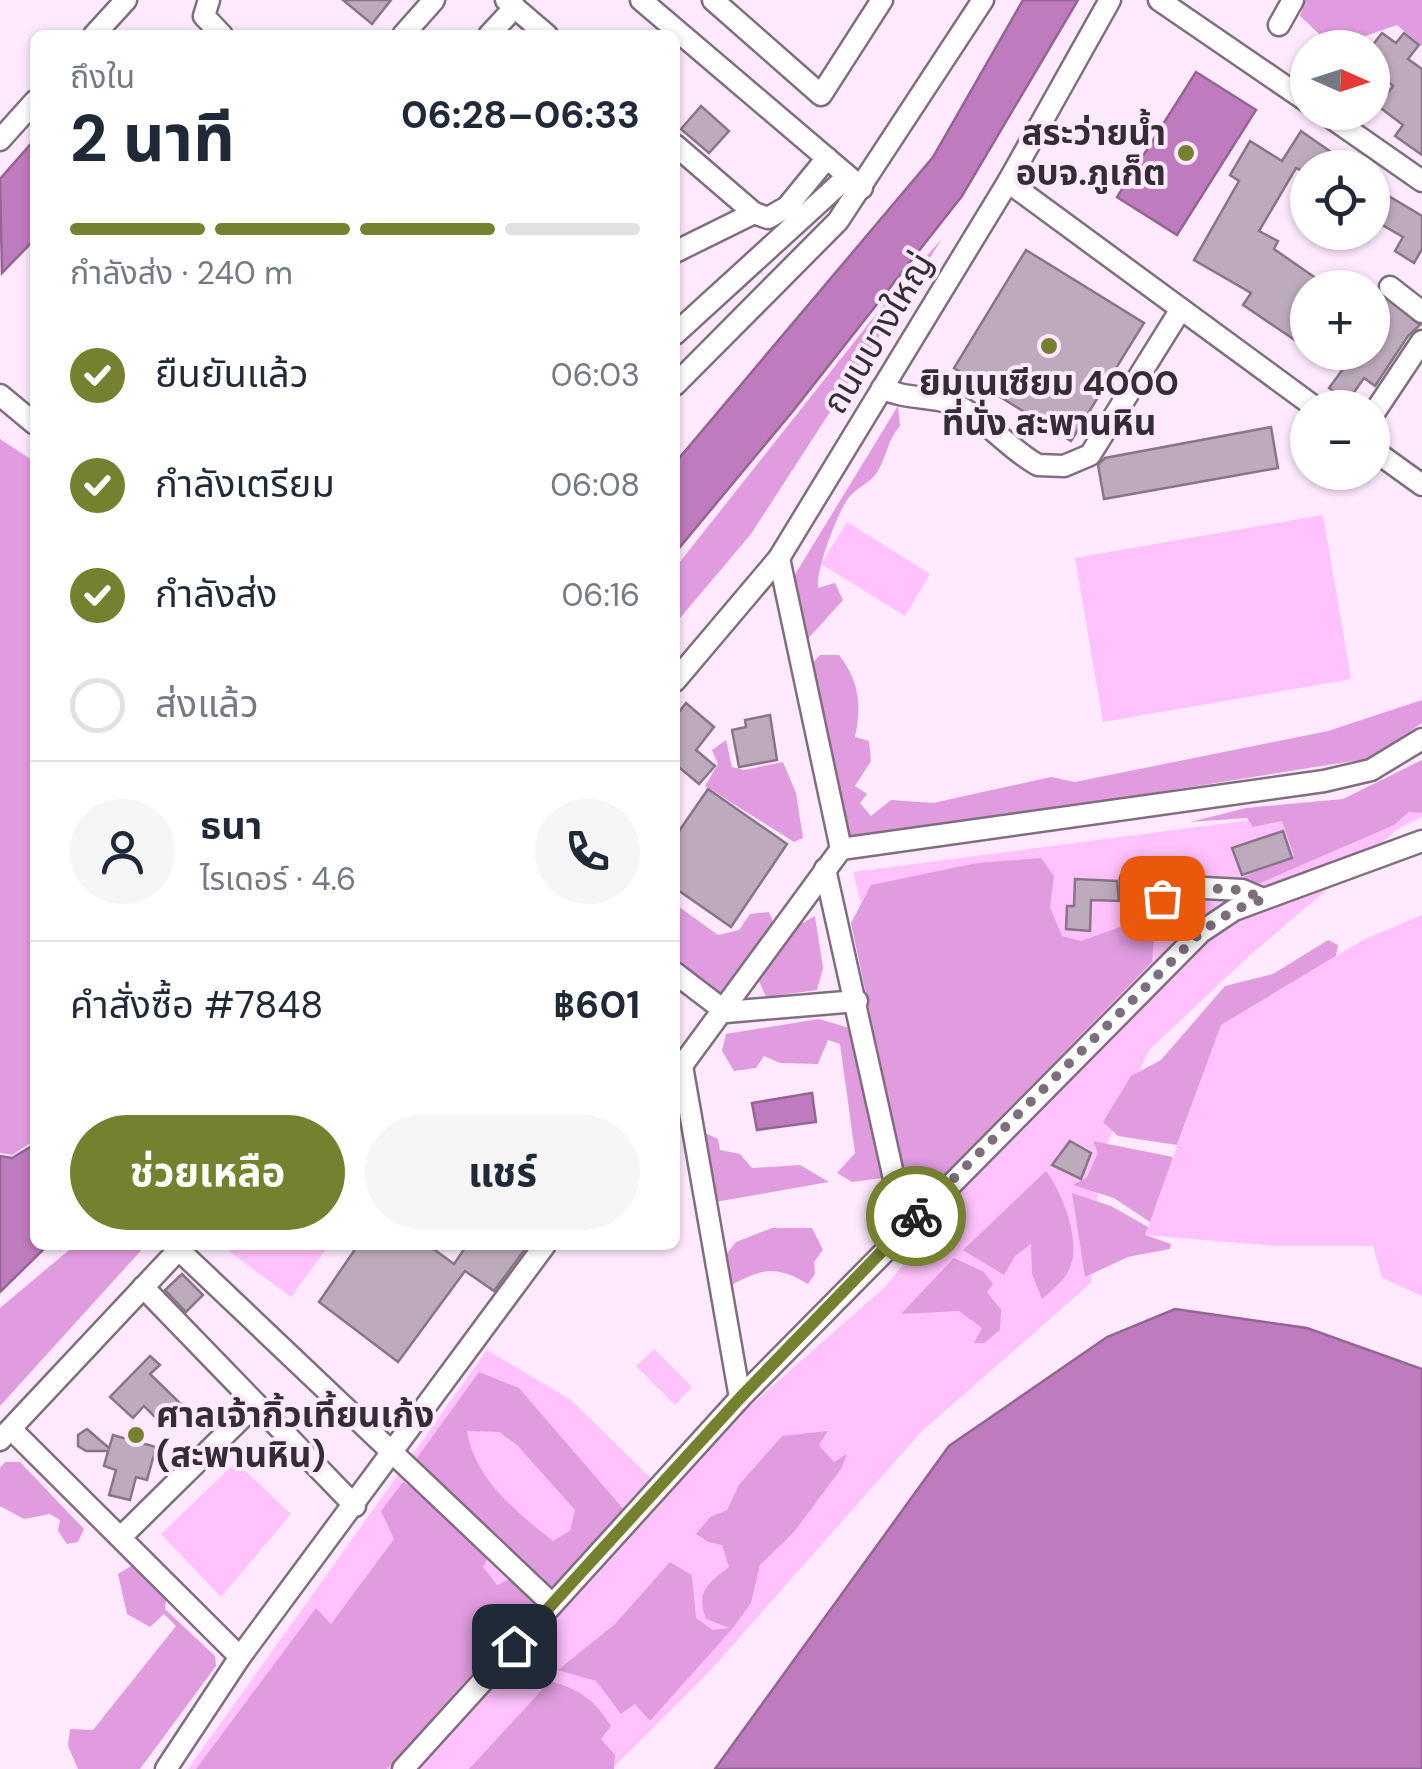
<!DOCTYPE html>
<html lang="th">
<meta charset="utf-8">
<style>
body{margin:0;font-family:"DM Sans","Noto Sans Thai",sans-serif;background:#f6f6f7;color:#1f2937;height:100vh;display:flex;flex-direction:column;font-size:38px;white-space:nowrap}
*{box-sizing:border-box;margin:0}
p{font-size:32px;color:#747a83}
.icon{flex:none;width:55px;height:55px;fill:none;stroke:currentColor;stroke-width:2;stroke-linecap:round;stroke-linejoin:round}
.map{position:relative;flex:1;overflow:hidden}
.panel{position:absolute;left:30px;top:30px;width:650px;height:1220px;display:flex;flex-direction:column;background:#fff;border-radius:15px;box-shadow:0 2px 8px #0004}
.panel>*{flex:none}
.needle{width:65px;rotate:93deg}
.buttons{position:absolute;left:1290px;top:30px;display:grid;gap:20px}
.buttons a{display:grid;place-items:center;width:100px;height:100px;border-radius:50%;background:#fff;box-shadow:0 2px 8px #0004;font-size:50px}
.pin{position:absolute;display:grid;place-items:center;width:85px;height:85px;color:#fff;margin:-42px;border-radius:20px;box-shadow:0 5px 15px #0006}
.courier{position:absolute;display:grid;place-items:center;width:100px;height:100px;margin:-50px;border:8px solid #75812f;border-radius:50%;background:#fff;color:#222;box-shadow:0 2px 12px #0007}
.overview em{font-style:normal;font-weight:700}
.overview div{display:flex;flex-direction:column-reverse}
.overview{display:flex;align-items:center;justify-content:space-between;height:170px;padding:0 40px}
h1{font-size:65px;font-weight:700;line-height:75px}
.bar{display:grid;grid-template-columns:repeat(4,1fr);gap:15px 10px;align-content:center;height:120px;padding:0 40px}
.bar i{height:12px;border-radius:8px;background:#e0e1e3}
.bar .selected{background:#75812f}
.bar p{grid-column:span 4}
.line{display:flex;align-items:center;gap:25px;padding:0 40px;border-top:2px solid #e0e1e3}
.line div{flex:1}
.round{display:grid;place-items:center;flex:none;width:105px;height:105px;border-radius:52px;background:#f6f6f7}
ol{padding:0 40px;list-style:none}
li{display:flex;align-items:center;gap:30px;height:110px}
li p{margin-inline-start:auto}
li .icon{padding:10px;border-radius:50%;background:#75812f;color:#fff;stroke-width:4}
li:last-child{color:#747a83}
li i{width:55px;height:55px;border:5px solid #e0e1e3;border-radius:50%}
.action{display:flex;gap:20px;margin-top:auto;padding:20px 40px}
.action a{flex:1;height:115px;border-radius:60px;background:#75812f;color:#fff;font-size:40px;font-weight:700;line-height:115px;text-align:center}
.action a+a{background:#f6f6f7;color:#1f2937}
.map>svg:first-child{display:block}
.green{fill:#ffc2fd}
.forest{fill:#e19ce0;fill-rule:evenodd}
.water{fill:#be7bbd;stroke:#956494;stroke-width:2.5}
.building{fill:#beaabd;stroke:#887587;stroke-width:2.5}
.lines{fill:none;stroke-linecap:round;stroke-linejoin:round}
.minor-casing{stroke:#806e7f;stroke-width:25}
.minor{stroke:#fff;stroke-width:20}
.done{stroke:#7b6f7b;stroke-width:10;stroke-dasharray:0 18}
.route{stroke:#75812f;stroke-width:12}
.poi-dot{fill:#75812f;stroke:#fee9fe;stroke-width:4}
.labels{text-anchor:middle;stroke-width:8;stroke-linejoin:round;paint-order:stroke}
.poi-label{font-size:35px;font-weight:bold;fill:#352d35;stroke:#fee9fe;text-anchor:end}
.street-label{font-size:35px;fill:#352d35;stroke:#fee9fe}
</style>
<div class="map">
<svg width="1422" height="1769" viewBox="0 0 1422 1769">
<rect width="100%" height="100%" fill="#fee9fe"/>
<g class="green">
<path d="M1323,515l28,164 -248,43 -28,-164z"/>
<path d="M847,522l83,52 -25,42 -84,-52z"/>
<path d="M1422,772v45l-24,12 -149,127 -100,94 -49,110 -9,123 -170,149 -211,239 -98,98h-424l299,-419 84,50 88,86 226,-199 58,-72 -90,-343 498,-65z"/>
<path d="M1422,915v381l-40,-18 -9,-32h-97l-131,-11 76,-210 142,-85z"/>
<path d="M235,1245h94l-38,52 -61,-45z"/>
<path d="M654,1349l38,38 -17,18 -39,-39z"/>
<path d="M236,1462l55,52 -70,83 -60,-63z"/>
</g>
<g class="forest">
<path d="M1305,0h117v46l-25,-21 -64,22 -33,-31z"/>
<path d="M942,239l-191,295 -76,90v-56l222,-280z"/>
<path d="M898,406l2,20c-13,14 -13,31 -24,48 -8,10 -23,16 -29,26 -11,17 -31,69 -29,88l17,-5 8,17 -38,42 -14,-61z"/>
<path d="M0,439l35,23v678l-23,15 -12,-2z"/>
<path d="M820,655h19c20,25 23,51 16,82l14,4 2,20 -16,25 12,8 -7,9 11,13 20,-16 42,3 118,-26 24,5 253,-51 94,-31v23l-50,35 -526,84 -38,-174z"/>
<path d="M726,740l6,27 12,3 39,-8 13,31 7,45 -9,4 -89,-56 13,-22 -6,-14z"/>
<path d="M1422,760v53l-13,-1 -15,13 -136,59 -15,-7 51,-21 -12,-35 -29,6 -6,-9 -57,4 56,-14 97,-9z"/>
<path d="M1041,858l13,18 -4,31 12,29 19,5 59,-21 14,18 -2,24 -231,237 -12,-1 -58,-275 20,-38 106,-22z"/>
<path d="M675,904l43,31 21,-5 11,-16 19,-2 5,12 -49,76 -50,-34z"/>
<path d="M815,916l8,52 -6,22 -51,7 -7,-16 42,-57z"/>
<path d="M1328,940l10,5 -2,11 -115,69 -44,120 -59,-9 -15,-14 28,-46 30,-16 64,-74 48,-12z"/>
<path d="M819,1019l37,11 26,148 -30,4 -15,-9 18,-20 -15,-109 -12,-4 -10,24 -38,-1 -16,-7 -8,12 -22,3 -12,-20 4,-17z"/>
<path d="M703,1132l15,7 2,11 20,4 12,14 48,-3 29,17 -114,20z"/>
<path d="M1093,1141l80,16 -23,65 -36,-24 -41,-13 14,-8 11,-24z"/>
<path d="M1046,1171c15,19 33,65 26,90 -4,17 -17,27 -30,38l-10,-25 -1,-30 -16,12 -11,19 -41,-25z"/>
<path d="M1072,1193l39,13 37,21 -3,8 26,9 -1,5 -42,8 -43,20z"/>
<path d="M772,1228h40l11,22 -9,12 1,12 -7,10c-36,-21 -47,-14 -81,3l-7,-25 16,-20z"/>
<path d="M75,1245h71l-146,161v-98z"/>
<path d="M954,1258l30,14 9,12 -6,8 14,18 -1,20 -16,13h-10l8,-15 -23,-17 -58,3z"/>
<path d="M479,1372l40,16 106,123 -73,86 -141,-131zM467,1431l32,1 18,13 58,65 -5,21 -17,10c-37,-29 -78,-62 -86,-110z"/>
<path d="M828,1431l-9,14 15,17 13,-8 -6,15 -47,63 -34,33 -9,38 -18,25 -83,93 -15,-17 -14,10 -25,-33 -38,-11 57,-46 55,-62 22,13 4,43 17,12 17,-2 -24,-9c-10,-28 1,-35 23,-52l-7,-22 -14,-3 -12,-8 14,-17 17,-7 12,-25 43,-49z"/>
<path d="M5,1462h15l64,67 -6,13 -11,2 -9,-13 2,-11 -10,-6 -26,5 -24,-13v-38z"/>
<path d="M403,1482l19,12 66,64 -5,9 14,18 13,-6 26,23 -149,167h-191l120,-161 15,16 63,-85 -13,-28z"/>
<path d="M139,1561l28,30 -2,18 50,47 1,10 -76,103h-62l-10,-23 2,-17 23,1 83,-104 -12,-12 -14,13 -23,-13 -9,-40z"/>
<path d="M550,1681c30,9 43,17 61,45l-10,13 14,16 -1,14h-145z"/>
</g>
<g class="water">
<path d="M1023,0h55l-116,196 -169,215 -118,142v-90l258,-306z"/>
<path d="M1196,72l60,38 -79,125 -60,-38z"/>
<path d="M35,139v100l-33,34 -2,-94z"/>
<path d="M812,1093l4,29 -59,8 -5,-27z"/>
<path d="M35,1144v101h13l-48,47v-136l12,2z"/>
<path d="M1175,1309l132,19 115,41v400h-707l234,-323 158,-109z"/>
</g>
<g class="building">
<path d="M343,0h48l-19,24z"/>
<path d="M1382,33l14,10 8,-10 15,12 -11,14 14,10v86l-27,-19 8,-11 -25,-19 15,-20 -18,-14 5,-6 -8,-6v-14z"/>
<path d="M701,106l28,25 -20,22 -28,-24z"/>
<path d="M1301,131l53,37h-46v5l-12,-5 -37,63 19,10 -4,8 56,39h-22v61l-65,-44 8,-12 -57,-33 45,-79 -9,-6 20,-34 32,20z"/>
<path d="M1372,186l50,30v33l-8,14 -19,-12 8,-14 -31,-18z"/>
<path d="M1026,250l118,73 -73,118 -117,-73z"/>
<path d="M1377,290l43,35 -12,11 -33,50 -11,-8 -16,23 -19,-13 17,-23 -17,-13h43v-55z"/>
<path d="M1271,427l7,41 -174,31 -6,-34 7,-7z"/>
<path d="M686,703l28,24 -18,23 19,16 -16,18 -24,-20v-47z"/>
<path d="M770,715l7,45 -38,7 -7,-37 14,-3 -1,-7z"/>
<path d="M708,789l79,55 -56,83 -56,-39v-51z"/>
<path d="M1283,831l9,27 -50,17 -10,-27z"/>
<path d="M1075,879l42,2 2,20 -28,-1 -1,31 -24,-2 1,-23h7z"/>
<path d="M1070,1141l21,12 -10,26 -29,-14z"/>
<path d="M358,1245h70l26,19 13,-19h61l-34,46 -29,-20 -67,91 -79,-60z"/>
<path d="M182,1274l21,21 -17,17 -21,-22z"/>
<path d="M150,1356l10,9 -10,9 32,31 -19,20 -19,-19 -11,12 -23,-21z"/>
<path d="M87,1429l22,19 4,-13 43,12 -9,33 -11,-3 -6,23 -21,-5 7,-25 -12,-4 4,-15h-22l-8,-5v-11z"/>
</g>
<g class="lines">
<g class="minor-casing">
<g id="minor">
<path d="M209,0l-5,16 18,19"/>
<path d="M506,0l41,35"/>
<path d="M641,0l221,188"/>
<path d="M713,0l108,95 61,-95"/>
<path d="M1159,0l149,102"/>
<path d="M1279,25l14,-25"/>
<path d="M94,35l32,-35"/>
<path d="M403,35l31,-35"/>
<path d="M489,35l26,-28"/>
<path d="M1323,112l99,69"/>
<path d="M0,140l35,-39"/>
<path d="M675,145l79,68 14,5 19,-11 40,-49"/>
<path d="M1008,182l308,226"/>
<path d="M675,252l79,-39"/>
<path d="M1390,287l32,25"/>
<path d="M675,334l172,-157"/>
<path d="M675,385l163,-164 145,-221"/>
<path d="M882,388c26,13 52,6 78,19 29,15 50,43 78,58l26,1 26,-11 91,-146"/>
<path d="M0,395l35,29"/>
<path d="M1372,416l50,-75"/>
<path d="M1372,449l50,36"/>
<path d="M779,558l62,291"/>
<path d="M675,681l104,-123 229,-376 102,-182"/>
<path d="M825,869l80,359"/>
<path d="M1166,886c-7,20 -19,20 -35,9v-15l9,-10 11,-1 15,17 76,4 21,9"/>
<path d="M675,973l51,39 131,-11"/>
<path d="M682,1066l58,332"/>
<path d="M675,1075l166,-226 483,-68 47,-11 51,-31"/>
<path d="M179,1250l373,354"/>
<path d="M143,1287l212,219"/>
<path d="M11,1429l229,228"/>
<path d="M0,1440l183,-195"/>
<path d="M121,1537l135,-133"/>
<path d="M166,1769l74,-112 305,-412"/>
<path d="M403,1769l337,-371 461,-466 33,-22 188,-69"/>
</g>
</g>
<use href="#minor" class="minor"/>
</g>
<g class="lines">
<path class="done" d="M916,1216l285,-284 33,-22 30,-11 -22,-9 -76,-4 -4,12"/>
<path class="route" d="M514,1646l226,-248 176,-182"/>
</g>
<g class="poi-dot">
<circle cx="1186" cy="153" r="10"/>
<circle cx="1049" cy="346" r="10"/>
<circle cx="136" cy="1435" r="10"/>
</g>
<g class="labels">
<g class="poi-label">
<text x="1166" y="145">สระว่ายน้ำ<tspan x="1166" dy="40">อบจ.ภูเก็ต</tspan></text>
<text x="1049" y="395" text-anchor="middle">ยิมเนเซียม 4000<tspan x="1049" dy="40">ที่นั่ง สะพานหิน</tspan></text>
<text x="156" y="1427" text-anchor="start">ศาลเจ้ากิ้วเที้ยนเก้ง<tspan x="156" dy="40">(สะพานหิน)</tspan></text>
</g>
<g class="street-label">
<text transform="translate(878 333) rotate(-59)" y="12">ถนนบางใหญ่</text>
</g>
</g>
</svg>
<div class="buttons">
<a><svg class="needle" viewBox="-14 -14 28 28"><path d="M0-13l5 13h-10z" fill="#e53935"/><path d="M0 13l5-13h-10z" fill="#747a83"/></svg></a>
<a><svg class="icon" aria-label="locate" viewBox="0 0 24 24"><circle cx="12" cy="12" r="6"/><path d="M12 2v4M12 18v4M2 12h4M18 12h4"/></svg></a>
<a>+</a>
<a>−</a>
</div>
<div class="pin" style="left:1162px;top:898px;background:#ea580c"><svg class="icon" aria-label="bag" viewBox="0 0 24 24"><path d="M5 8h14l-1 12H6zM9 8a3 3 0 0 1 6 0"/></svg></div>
<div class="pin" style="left:514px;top:1646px;background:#1f2937"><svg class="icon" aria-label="home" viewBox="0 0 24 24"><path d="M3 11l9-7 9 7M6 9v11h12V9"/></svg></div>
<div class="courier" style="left:916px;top:1216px"><svg class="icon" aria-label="bike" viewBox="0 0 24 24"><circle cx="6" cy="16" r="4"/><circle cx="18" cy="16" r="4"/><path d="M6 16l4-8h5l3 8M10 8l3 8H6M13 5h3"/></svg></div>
<section class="panel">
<div class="overview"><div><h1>2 นาที</h1><p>ถึงใน</p></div><em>06:28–06:33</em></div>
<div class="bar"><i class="selected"></i><i class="selected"></i><i class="selected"></i><i></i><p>กำลังส่ง · 240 m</p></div>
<ol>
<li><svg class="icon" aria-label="check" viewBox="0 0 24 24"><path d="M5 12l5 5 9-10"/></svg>ยืนยันแล้ว<p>06:03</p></li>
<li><svg class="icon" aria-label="check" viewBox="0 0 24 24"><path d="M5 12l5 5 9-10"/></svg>กำลังเตรียม<p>06:08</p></li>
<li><svg class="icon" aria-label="check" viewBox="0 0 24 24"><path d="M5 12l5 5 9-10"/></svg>กำลังส่ง<p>06:16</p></li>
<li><i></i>ส่งแล้ว</li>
</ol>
<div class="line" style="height:180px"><a class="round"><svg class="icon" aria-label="person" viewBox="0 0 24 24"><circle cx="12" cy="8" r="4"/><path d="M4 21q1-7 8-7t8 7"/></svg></a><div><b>ธนา</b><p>ไรเดอร์ · 4.6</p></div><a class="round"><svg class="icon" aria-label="phone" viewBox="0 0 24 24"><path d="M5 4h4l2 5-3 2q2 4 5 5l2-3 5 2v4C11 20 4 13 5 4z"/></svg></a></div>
<div class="line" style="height:130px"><div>คำสั่งซื้อ #7848</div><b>฿601</b></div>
<div class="action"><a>ช่วยเหลือ</a><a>แชร์</a></div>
</section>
</div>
